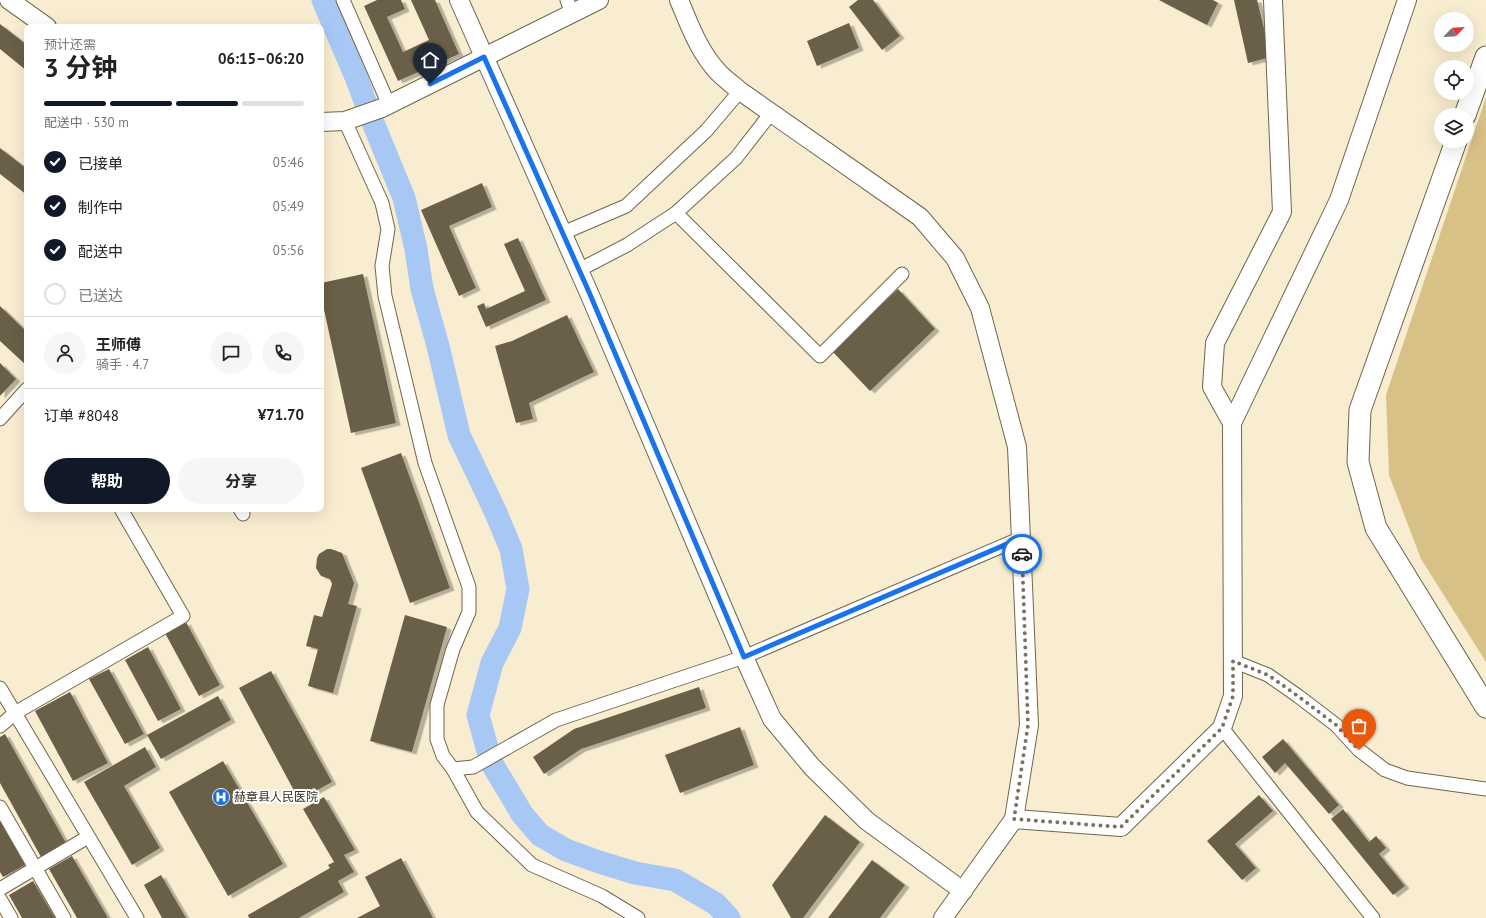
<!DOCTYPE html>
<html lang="zh">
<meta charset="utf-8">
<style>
body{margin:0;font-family:"PT Sans","Noto Sans SC",sans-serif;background:#f6f6f6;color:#222;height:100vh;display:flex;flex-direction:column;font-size:15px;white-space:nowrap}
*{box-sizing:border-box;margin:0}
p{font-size:13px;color:#767676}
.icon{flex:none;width:22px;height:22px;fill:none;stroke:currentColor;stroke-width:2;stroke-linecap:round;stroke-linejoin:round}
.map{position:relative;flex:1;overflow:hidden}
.drawer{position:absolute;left:24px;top:24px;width:300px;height:488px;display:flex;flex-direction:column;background:#fff;border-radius:8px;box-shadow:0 4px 16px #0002}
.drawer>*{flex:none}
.needle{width:26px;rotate:66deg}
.tools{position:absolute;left:1434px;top:12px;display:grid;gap:8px}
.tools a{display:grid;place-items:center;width:40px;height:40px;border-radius:50%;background:#fff;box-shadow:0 4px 16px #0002;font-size:20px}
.pin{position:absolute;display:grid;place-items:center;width:34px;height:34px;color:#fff;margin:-41px -17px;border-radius:50% 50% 50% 0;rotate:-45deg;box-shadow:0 0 4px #0007}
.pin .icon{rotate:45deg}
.courier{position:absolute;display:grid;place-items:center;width:40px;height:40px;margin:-20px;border:3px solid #1a73e8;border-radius:50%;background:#fff;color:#222;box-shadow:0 1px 5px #0007}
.headline em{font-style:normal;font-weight:700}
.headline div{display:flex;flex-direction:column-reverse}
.headline{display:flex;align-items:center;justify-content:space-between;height:68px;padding:0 20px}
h1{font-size:26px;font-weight:700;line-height:30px}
.bar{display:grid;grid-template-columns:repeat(4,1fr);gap:6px 4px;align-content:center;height:48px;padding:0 20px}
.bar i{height:5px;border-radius:3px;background:#e0e0e0}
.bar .on{background:#111827}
.bar p{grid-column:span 4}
.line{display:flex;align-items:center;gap:10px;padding:0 20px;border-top:1px solid #e0e0e0}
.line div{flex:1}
.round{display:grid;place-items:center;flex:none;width:42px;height:42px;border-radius:21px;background:#f6f6f6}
ol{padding:0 20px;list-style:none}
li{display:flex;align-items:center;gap:12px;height:44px}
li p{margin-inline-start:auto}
li .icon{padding:4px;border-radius:50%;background:#111827;color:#fff;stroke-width:4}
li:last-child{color:#767676}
li i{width:22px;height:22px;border:2px solid #e0e0e0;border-radius:50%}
.primary-button{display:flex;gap:8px;margin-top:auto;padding:8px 20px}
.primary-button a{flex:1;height:46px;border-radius:24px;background:#111827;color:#fff;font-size:16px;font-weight:700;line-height:46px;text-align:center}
.primary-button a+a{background:#f6f6f6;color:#222}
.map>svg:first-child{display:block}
.green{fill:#d8c186}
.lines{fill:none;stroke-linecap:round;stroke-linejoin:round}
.river{stroke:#a7c8f5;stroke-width:23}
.building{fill:#6b6148;filter:url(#shadow)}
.street-casing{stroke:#70664c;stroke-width:15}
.secondary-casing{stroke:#70664c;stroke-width:20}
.primary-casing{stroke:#70664c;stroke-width:23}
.street{stroke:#fff;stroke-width:13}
.secondary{stroke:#fff;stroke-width:18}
.primary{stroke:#fff;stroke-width:21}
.done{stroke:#7a7362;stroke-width:4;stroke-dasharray:0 7.2}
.route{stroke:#1a73e8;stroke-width:5}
.labels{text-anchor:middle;stroke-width:4;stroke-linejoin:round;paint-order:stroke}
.poi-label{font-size:12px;fill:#363226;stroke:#fff;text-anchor:start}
</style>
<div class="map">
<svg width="1486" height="918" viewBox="0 0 1486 918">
<defs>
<filter id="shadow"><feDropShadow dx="4.5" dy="2.5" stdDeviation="0" flood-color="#0004"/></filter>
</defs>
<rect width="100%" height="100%" fill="#f8edd0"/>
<path class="green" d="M1486,97v565l-65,-103 -32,-84 -3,-80z"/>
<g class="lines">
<path class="river" d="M323,0l33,77 18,48 30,73 12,51 6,40 16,57 21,89 37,78 15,36 7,40 -8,39 -18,35 -14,52 13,47 31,52 18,21 26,15 33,12 36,11 40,7 41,24 13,14"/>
</g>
<g class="building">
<path d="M377,0h24l4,9 -18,8 16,35 26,-12 -18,-40h24l24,54 -61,27 -34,-75z"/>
<path d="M858,0h15l27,36 -18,14 -33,-43z"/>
<path d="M1159,0h54l5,3 -11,22z"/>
<path d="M1234,0h23l14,57 -23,6z"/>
<path d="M849,23l10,25 -42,18 -10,-25z"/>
<path d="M0,24l27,21v26l-27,-22z"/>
<path d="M0,148l27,21v26l-27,-21z"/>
<path d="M482,183l10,24 -43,19 27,62 -17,8 -38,-86z"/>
<path d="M518,238l28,62 -60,27 -9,-21 7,-3 2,6 39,-18 -21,-47z"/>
<path d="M363,274l33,149 -45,10 -30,-137v-13z"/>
<path d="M898,289l37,40 -65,62 -38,-40z"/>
<path d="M0,306l27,26v34l-27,-25z"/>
<path d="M567,315l27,57 -65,31 4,16 -17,4 -21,-77 17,-5z"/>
<path d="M0,363l16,16 -16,17z"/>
<path d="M401,453l49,135 -40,15 -49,-135z"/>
<path d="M327,549h4l11,4 12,30 -6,21 9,2 -24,87 -25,-7 10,-37 -12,-3 8,-31 8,2 10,-33 -2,-5 -9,-3 -5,-8 1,-10 2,-4z"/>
<path d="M405,615l42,12 -35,125 -42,-11z"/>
<path d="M186,622l34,63 -21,11 -34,-63z"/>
<path d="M148,647l33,62 -23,12 -33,-61z"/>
<path d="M109,669l35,65 -19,10 -36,-65z"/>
<path d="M271,671l61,111 -33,18 -60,-112z"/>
<path d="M699,687l7,21 -125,41 -37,25 -11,-17 41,-28z"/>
<path d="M70,692l38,71 -35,18 -38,-70z"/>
<path d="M218,696l13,24 -70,39 -14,-24z"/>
<path d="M740,727l14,38 -74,28 -15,-38z"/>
<path d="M5,734l61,109 -25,14 -41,-74v-46z"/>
<path d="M1283,739l56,66 -10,9 -44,-51 -10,10 -13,-16z"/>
<path d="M145,747l11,20 -32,19 36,62 -28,17 -48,-83z"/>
<path d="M223,761l60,103 -55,32 -59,-104z"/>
<path d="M1259,795l14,16 -38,33 21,24 -14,12 -35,-39z"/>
<path d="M324,797l31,53 -11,5 10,17 -16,9 6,11 -45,26h-50l-1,-3 82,-47 -2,-3 6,-3 -31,-53z"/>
<path d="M1343,809l26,33 7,-6 10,12 -7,6 26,32 -12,9 -62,-76z"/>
<path d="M825,815l35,27 -57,76h-12l-19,-33z"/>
<path d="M0,821l25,44 -22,12 -3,-5z"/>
<path d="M72,856l36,62h-31l-28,-49z"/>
<path d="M401,858l32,60h-76l23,-12 -15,-29z"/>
<path d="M872,860l33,25 -25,33h-52z"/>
<path d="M161,875l25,43h-24l-18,-33z"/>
<path d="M33,881l22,37h-33l-13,-23z"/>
</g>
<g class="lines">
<g class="street-casing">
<g id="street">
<path d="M343,0l46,105"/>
<path d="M567,0l5,14"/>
<path d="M345,121l37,82 6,26 -6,37 3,30 40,167 44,124v25l-16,37 -16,56v34l6,17 10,13 20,-2 83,-47 188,-63 277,-119"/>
<path d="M676,213l144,143 82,-82"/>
<path d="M563,233l63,-27 80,-75 34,-40"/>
<path d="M579,270l48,-25 49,-32 60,-55 35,-45"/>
<path d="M0,419l27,-30"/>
<path d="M240,509l3,5"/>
<path d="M1233,661l35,14 30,21 38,29 23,25 26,20 22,8 79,11"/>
<path d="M0,688l137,230"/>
<path d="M0,726l15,-13 168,-97 -62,-107"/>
<path d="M1222,728l151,190"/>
<path d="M453,769l24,43 55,53 70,31 36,22"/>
<path d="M0,807l64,111"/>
<path d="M0,889l88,-52"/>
<path d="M0,899l11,19"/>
</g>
</g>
<g class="secondary-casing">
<g id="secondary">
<path d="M9,0l38,27"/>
<path d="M459,0l130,293 155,364 28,62 40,48 55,54 96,70"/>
<path d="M679,0c11,26 20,52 40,73 6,6 14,12 21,18l180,126 35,41 25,50 37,139 12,278 -15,94 -71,99"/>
<path d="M321,122l24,-1 37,-13 217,-108"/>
<path d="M1232,423l-20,-36 3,-44 67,-131 -9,-212"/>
<path d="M1014,819l107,8 101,-99 11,-32 -1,-273 107,-223 68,-200"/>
</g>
</g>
<g class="primary-casing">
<g id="primary">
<path d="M1465,115l21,-58"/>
<path d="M1456,141l-96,269 -2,52 18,66 110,179"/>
</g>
</g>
<use href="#street" class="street"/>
<use href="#secondary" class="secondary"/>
<use href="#primary" class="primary"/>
</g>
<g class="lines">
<path class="done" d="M1022,554l6,171 -14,94 107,8 101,-99 11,-32v-35l35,14 30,21 38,29 23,25"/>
<path class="route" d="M430,84l54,-27 105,235 155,365 277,-119 1,16"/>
</g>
<defs>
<g id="hospital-disc" transform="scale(0.9)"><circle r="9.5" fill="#1870da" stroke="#fff"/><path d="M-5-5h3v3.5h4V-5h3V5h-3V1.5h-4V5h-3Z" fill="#fff"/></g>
</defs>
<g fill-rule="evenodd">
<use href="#hospital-disc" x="221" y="797"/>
</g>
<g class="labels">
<g class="poi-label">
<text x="234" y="801">赫章县人民医院</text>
</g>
</g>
</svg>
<div class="tools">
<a><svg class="needle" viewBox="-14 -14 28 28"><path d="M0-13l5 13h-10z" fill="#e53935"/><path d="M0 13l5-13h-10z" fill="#767676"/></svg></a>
<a><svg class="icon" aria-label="locate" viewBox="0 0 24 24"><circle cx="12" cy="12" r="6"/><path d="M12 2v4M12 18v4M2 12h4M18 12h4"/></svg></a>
<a><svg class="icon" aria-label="layers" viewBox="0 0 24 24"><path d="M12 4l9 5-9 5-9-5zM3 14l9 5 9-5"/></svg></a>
</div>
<div class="pin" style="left:1359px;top:750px;background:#ea580c"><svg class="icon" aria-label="bag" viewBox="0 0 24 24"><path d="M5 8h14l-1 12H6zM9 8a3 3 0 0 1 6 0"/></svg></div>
<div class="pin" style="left:430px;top:84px;background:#1f2937"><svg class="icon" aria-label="home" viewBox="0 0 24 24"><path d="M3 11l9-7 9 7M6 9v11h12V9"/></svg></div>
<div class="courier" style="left:1022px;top:554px"><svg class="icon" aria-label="car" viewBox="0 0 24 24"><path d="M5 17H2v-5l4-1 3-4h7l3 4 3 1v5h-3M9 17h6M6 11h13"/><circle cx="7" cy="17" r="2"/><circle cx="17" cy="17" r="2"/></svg></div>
<section class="drawer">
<div class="headline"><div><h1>3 分钟</h1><p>预计还需</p></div><em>06:15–06:20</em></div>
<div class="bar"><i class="on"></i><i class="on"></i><i class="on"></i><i></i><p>配送中 · 530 m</p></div>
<ol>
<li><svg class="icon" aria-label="check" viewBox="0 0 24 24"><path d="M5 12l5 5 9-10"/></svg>已接单<p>05:46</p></li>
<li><svg class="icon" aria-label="check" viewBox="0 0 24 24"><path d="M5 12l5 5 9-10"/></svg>制作中<p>05:49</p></li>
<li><svg class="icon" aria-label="check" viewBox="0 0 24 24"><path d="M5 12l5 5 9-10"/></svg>配送中<p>05:56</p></li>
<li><i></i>已送达</li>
</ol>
<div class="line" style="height:72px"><a class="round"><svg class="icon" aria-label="person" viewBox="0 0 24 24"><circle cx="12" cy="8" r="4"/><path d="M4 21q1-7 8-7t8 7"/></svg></a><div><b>王师傅</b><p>骑手 · 4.7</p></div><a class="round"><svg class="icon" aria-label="chat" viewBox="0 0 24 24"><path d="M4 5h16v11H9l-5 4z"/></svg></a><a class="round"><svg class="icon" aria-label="phone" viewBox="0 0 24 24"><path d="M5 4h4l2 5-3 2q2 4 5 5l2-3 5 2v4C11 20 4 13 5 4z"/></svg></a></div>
<div class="line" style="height:52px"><div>订单 #8048</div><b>¥71.70</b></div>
<div class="primary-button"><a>帮助</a><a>分享</a></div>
</section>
</div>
